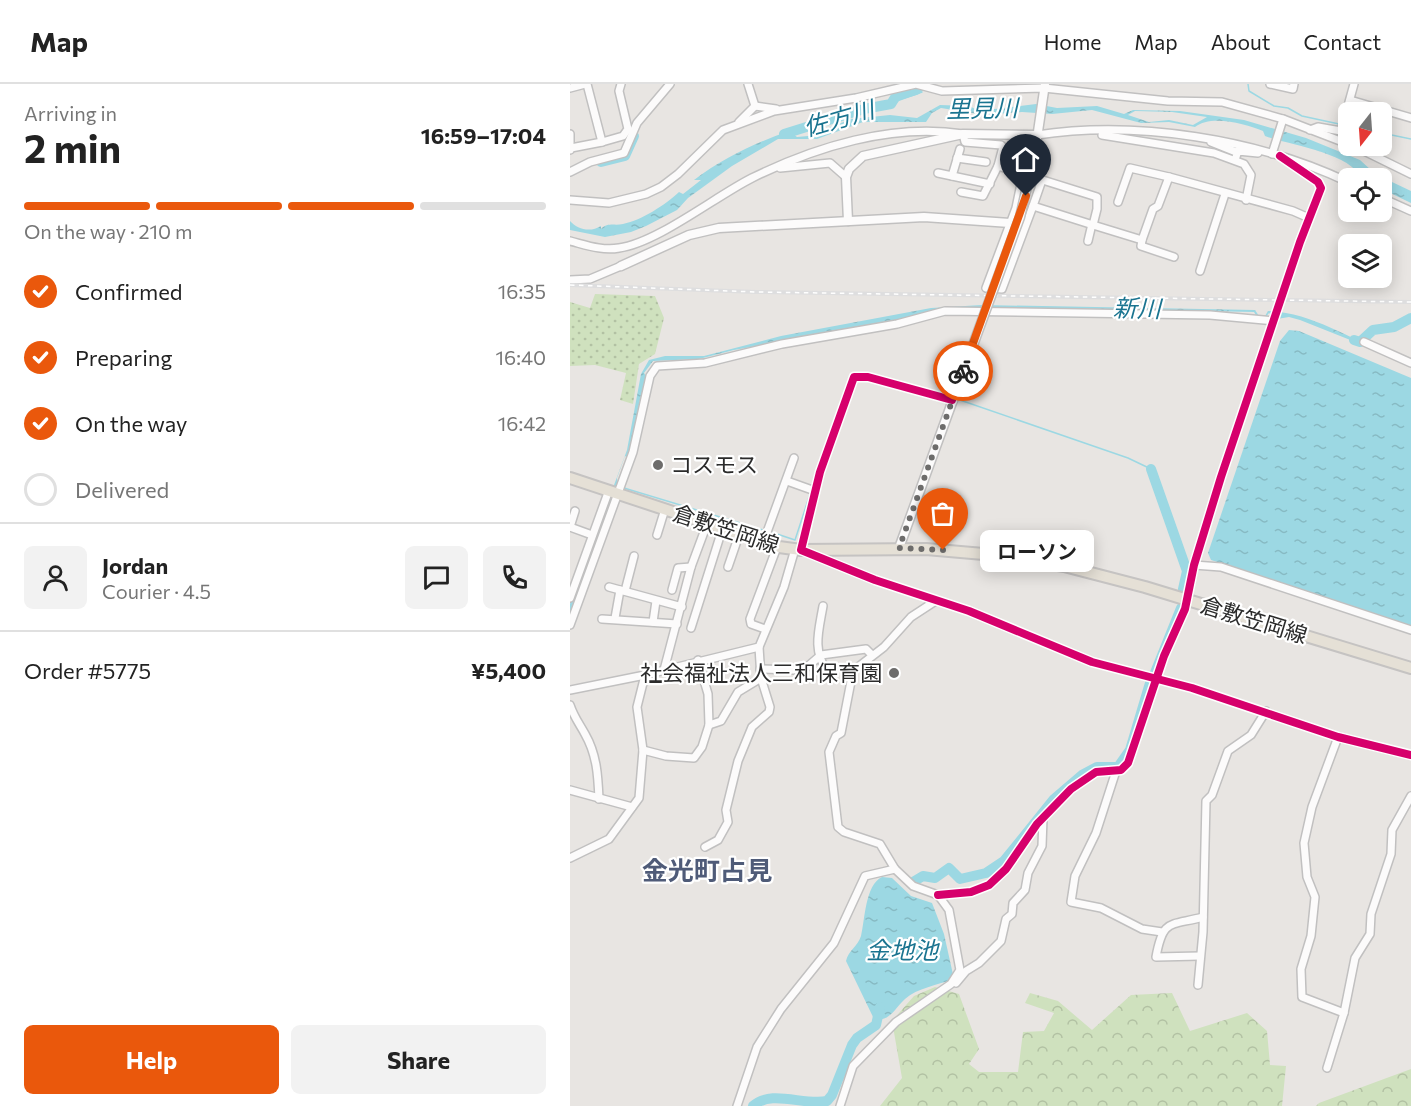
<!DOCTYPE html>
<meta charset="utf-8">
<style>
body{margin:0;font-family:Commissioner,"Noto Sans JP",sans-serif;background:#f2f2f2;color:#222;height:100vh;display:flex;flex-direction:column;font-size:22px;white-space:nowrap}
*{box-sizing:border-box;margin:0}
p{font-size:20px;color:#767676}
.icon{flex:none;width:33px;height:33px;fill:none;stroke:currentColor;stroke-width:2;stroke-linecap:round;stroke-linejoin:round}
.map{position:relative;flex:1;overflow:hidden}
.drawer{display:flex;flex-direction:column;background:#fff;width:570px}
.drawer>*{flex:none}
.needle{width:39px;rotate:197deg}
.buttons{position:absolute;left:768px;top:18px;display:grid;gap:12px}
.buttons a{display:grid;place-items:center;width:54px;height:54px;border-radius:9px;background:#fff;box-shadow:0 3px 15px #0003;font-size:30px}
.pin{position:absolute;display:grid;place-items:center;width:51px;height:51px;color:#fff;margin:-62px -26px;border-radius:50% 50% 50% 0;rotate:-45deg;box-shadow:0 0 6px #0007}
.pin .icon{rotate:45deg}
.courier{position:absolute;display:grid;place-items:center;width:60px;height:60px;margin:-30px;border:4px solid #ea580c;border-radius:50%;background:#fff;color:#222;box-shadow:0 2px 8px #0007}
.bubble{position:absolute;height:42px;border-radius:9px;background:#fff;box-shadow:0 3px 15px #0003;font-size:20px;font-weight:700;line-height:42px;text-align:center}
.headline em{font-style:normal;font-weight:700}
.headline div{display:flex;flex-direction:column-reverse}
.headline{display:flex;align-items:center;justify-content:space-between;height:102px;padding:0 24px}
h1{font-size:39px;font-weight:700;line-height:45px}
.bar{display:grid;grid-template-columns:repeat(4,1fr);gap:9px 6px;align-content:center;height:72px;padding:0 24px}
.bar i{height:8px;border-radius:4px;background:#e0e0e0}
.bar .selected{background:#ea580c}
.bar p{grid-column:span 4}
.line{display:flex;align-items:center;gap:15px;padding:0 24px;border-top:2px solid #e0e0e0}
.line div{flex:1}
.round{display:grid;place-items:center;flex:none;width:63px;height:63px;border-radius:9px;background:#f2f2f2}
ol{padding:0 24px;list-style:none}
li{display:flex;align-items:center;gap:18px;height:66px}
li p{margin-inline-start:auto}
li .icon{padding:6px;border-radius:50%;background:#ea580c;color:#fff;stroke-width:4}
li:last-child{color:#767676}
li i{width:33px;height:33px;border:3px solid #e0e0e0;border-radius:50%}
.primary-button{display:flex;gap:12px;margin-top:auto;padding:12px 24px}
.primary-button a{flex:1;height:69px;border-radius:9px;background:#ea580c;color:#fff;font-size:24px;font-weight:700;line-height:69px;text-align:center}
.primary-button a+a{background:#f2f2f2;color:#222}
header{display:flex;align-items:center;gap:36px;box-sizing:border-box;height:84px;padding:0 30px;background:#fff;border-bottom:2px solid #e0e0e0}
header strong{font-size:28px}
nav{display:flex;gap:33px;margin-inline-start:auto;font-size:21px}
main{display:flex;flex:1;min-height:0}
.map>svg:first-child{display:block}
.forest{fill:url(#forest-crowns)}
.park{fill:url(#park-dots)}
.water{fill:url(#water-ripples);fill-rule:evenodd}
.lines{fill:none;stroke-linecap:round;stroke-linejoin:round}
.stream{stroke:#9cd8e3;stroke-width:1.5}
.river{stroke:#9cd8e3;stroke-width:10}
.minor-casing{stroke:#c1c0c0;stroke-width:10}
.tertiary-casing{stroke:#c1c0c0;stroke-width:11}
.primary-casing{stroke:#c5c3c2;stroke-width:14}
.minor{stroke:#fcfbfb;stroke-width:7}
.tertiary{stroke:#fcfbfb;stroke-width:8}
.primary{stroke:#e5e0d6;stroke-width:10}
.rail-casing{stroke:#dededf;stroke-width:4}
.rail{stroke:#fff;stroke-width:1.5;stroke-dasharray:4.5;stroke-linecap:butt}
.tertiary-bridge-casing{stroke:#c1c0c0;stroke-width:11;stroke-linecap:butt}
.tertiary-bridge{stroke:#fcfbfb;stroke-width:8}
.cycleway-casing{stroke:#fff;stroke-width:11}
.cycleway{stroke:#d6006c;stroke-width:8}
.done{stroke:#6d6c6b;stroke-width:6;stroke-dasharray:0 10.8}
.route{stroke:#ea580c;stroke-width:8}
.poi-dot{fill:#6d6c6b;stroke:#fff;stroke-width:2}
.labels{text-anchor:middle;stroke-width:4.5;stroke-linejoin:round;paint-order:stroke}
.poi-label{font-size:22px;fill:#2b2b2b;stroke:#fff;text-anchor:start}
.street-label{font-size:22px;fill:#2b2b2b;stroke:#fff}
.water-label{font-size:24px;font-style:italic;fill:#1a7490;stroke:#fff}
.quarter-label{font-size:26px;font-weight:bold;fill:#4f5b78;stroke:#fff}
</style>
<header>
<strong>Map</strong>
<nav><a>Home</a><a>Map</a><a>About</a><a>Contact</a></nav>
</header>
<main>
<section class="drawer">
<div class="headline"><div><h1>2 min</h1><p>Arriving in</p></div><em>16:59–17:04</em></div>
<div class="bar"><i class="selected"></i><i class="selected"></i><i class="selected"></i><i></i><p>On the way · 210 m</p></div>
<ol>
<li><svg class="icon" aria-label="check" viewBox="0 0 24 24"><path d="M5 12l5 5 9-10"/></svg>Confirmed<p>16:35</p></li>
<li><svg class="icon" aria-label="check" viewBox="0 0 24 24"><path d="M5 12l5 5 9-10"/></svg>Preparing<p>16:40</p></li>
<li><svg class="icon" aria-label="check" viewBox="0 0 24 24"><path d="M5 12l5 5 9-10"/></svg>On the way<p>16:42</p></li>
<li><i></i>Delivered</li>
</ol>
<div class="line" style="height:108px"><a class="round"><svg class="icon" aria-label="person" viewBox="0 0 24 24"><circle cx="12" cy="8" r="4"/><path d="M4 21q1-7 8-7t8 7"/></svg></a><div><b>Jordan</b><p>Courier · 4.5</p></div><a class="round"><svg class="icon" aria-label="chat" viewBox="0 0 24 24"><path d="M4 5h16v11H9l-5 4z"/></svg></a><a class="round"><svg class="icon" aria-label="phone" viewBox="0 0 24 24"><path d="M5 4h4l2 5-3 2q2 4 5 5l2-3 5 2v4C11 20 4 13 5 4z"/></svg></a></div>
<div class="line" style="height:78px"><div>Order #5775</div><b>¥5,400</b></div>
<div class="primary-button"><a>Help</a><a>Share</a></div>
</section>
<div class="map">
<svg width="841" height="1022" viewBox="0 0 841 1022">
<defs>
<pattern id="forest-crowns" width="20" height="18" patternUnits="userSpaceOnUse" patternTransform="scale(1.5)"><rect width="20" height="18" fill="#cfe1be"/><path d="M2 6a3 3 0 1 1 6 0M12 15a3 3 0 1 1 6 0" fill="none" stroke="#b2c1a3"/></pattern>
<pattern id="park-dots" width="8" height="8" patternUnits="userSpaceOnUse" patternTransform="scale(1.5)"><rect width="8" height="8" fill="#cfe1be"/><path d="M2 2h.1M6 6h.1" fill="none" stroke="#b2c1a3" stroke-width="1.8" stroke-linecap="round"/></pattern>
<pattern id="water-ripples" width="26" height="14" patternUnits="userSpaceOnUse" patternTransform="scale(1.5)"><rect width="26" height="14" fill="#9cd8e3"/><path d="M2 4q2-2 4 0t4 0M15 11q2-2 4 0t4 0" fill="none" stroke="#87bac3"/></pattern>
</defs>
<rect width="100%" height="100%" fill="#e8e5e2"/>
<g class="forest">
<path d="M365,903l24,7 20,55 -10,15 10,8h39l5,-40 21,-1 10,-18 -29,-10 5,-10 28,8 34,29 39,-35 41,-2 18,38 57,-18 20,18 3,34 16,1 -4,40h-402l22,-28 -10,-57 22,-25z"/>
<path d="M841,985v37h-95l3,-3z"/>
</g>
<path class="park" d="M25,210l60,2 9,22 -9,36 -16,10 -6,40 -13,-4 6,-27 -31,-8 -25,1v-64l20,6z"/>
<g class="water">
<path d="M466,20l21,4 40,-2 27,8 9,-4 47,1 64,9 62,18 54,22 11,10 19,5 2,7 19,9v12l-29,-14v-11h-21c-10,-25 -71,-33 -96,-42l-2,-5c-17,-7 -52,-17 -68,-4l-26,-5 -28,1 -49,-13 -40,4 -30,-2 -38,3 -43,-7 -9,5 -6,9h-63l-46,17h-39l-46,27 -44,32 -11,12 -31,16 -15,6 -26,5 -35,-7v-9c7,8 20,12 31,5v3c7,-7 13,-3 22,-5 19,-4 42,-19 56,-32l4,2 18,-14h-7c29,-22 61,-37 95,-49l8,6 11,-1 43,-17 39,-4 27,3 23,-13 29,1 15,7 2,-3zM565,27l37,1 35,5 -14,8 -24,-5 -20,2 -21,-7z"/>
<path d="M412,221l273,5 4,6h6l3,-5c44,2 81,27 120,44l-88,-35 -11,-3 -12,2 -8,-6 -4,5 -8,-1 -3,-5 -200,-4h-102l-20,3 -23,8 -175,31 -35,9 -46,2 -9,12 3,4c-1,9 -6,15 -7,23 -4,15 -4,31 -8,46l-3,2v11l-4,-3 -8,22 1,7 -48,132v-13l57,-154 14,-76 8,-14 16,-4h39l77,-20 150,-28z"/>
<path d="M719,246l10,1 112,47v248l-200,-66 -3,-7 72,-212z"/>
<path d="M312,793l10,1 19,18 21,7 12,31 10,45c-16,6 -37,9 -49,20 -11,10 -15,23 -31,20l-28,-58c2,-10 12,-15 15,-25 4,-16 4,-51 21,-59z"/>
</g>
<g class="lines">
<g class="stream">
<path d="M678,0l1,7 25,15 14,2 14,8 37,8"/>
<path d="M324,18l28,-10"/>
<path d="M812,49l29,6"/>
<path d="M387,315l171,59 23,11"/>
<path d="M258,357l22,-63 5,-5 11,1"/>
<path d="M242,402l4,-9"/>
<path d="M54,404l139,42"/>
<path d="M201,448l24,8 16,-49"/>
</g>
<g class="river">
<path d="M214,50l80,-25 27,-5 5,-8 20,-6 7,-6"/>
<path d="M31,78l24,-6 9,-20"/>
<path d="M784,256l6,2 13,-12 21,-3 17,-9"/>
<path d="M581,385l36,102 -4,18"/>
<path d="M584,591l27,-67"/>
<path d="M343,798l10,-6 12,2 14,-10 11,11 26,-6 18,-12 50,-62 28,-24 15,-8h21l12,-17 20,-67"/>
<path d="M183,1022c18,-17 51,0 74,-5l5,-6 20,-50 5,-7 19,-13 4,-18"/>
</g>
<g class="minor-casing">
<g id="minor">
<path d="M700,0l23,5 1,-5"/>
<path d="M0,4l15,-4"/>
<path d="M780,16l61,18"/>
<path d="M185,22l21,3"/>
<path d="M169,38l16,-16 -7,-22"/>
<path d="M740,46l8,-3 23,4 13,-47"/>
<path d="M0,50v16"/>
<path d="M467,51c100,-15 220,4 311,47"/>
<path d="M532,51l112,18 30,11 7,11 -5,25"/>
<path d="M32,58l21,-6 5,-7 -9,-38 2,-7"/>
<path d="M641,58l25,10"/>
<path d="M784,62l57,28"/>
<path d="M1,64l31,-6 -15,-58"/>
<path d="M702,70l11,-35"/>
<path d="M387,74l29,4"/>
<path d="M665,76l3,-9 20,2"/>
<path d="M210,84l50,-5 16,14"/>
<path d="M0,88l20,-10 34,-9 13,-30 33,-39"/>
<path d="M368,89l52,11"/>
<path d="M453,90l-7,34 -30,80 16,1 31,-83"/>
<path d="M382,92l8,-27"/>
<path d="M472,96l-9,26 60,19"/>
<path d="M391,108l22,4 15,-30"/>
<path d="M812,114l29,13"/>
<path d="M0,116l39,3 37,-9 15,-7 17,-13 45,-44 51,-19 82,-13 60,-14 26,7 102,-3 124,13 54,1 61,17 65,25"/>
<path d="M548,118l12,-34 39,9"/>
<path d="M572,156l-1,6 33,11"/>
<path d="M0,157c16,4 32,10 49,7 38,-5 97,-52 133,-70 63,-31 140,-55 211,-44l2,8 36,3 2,2 -5,19 99,31v12l-4,16 49,15 11,-31 5,-3 11,-29 124,34 16,7"/>
<path d="M518,157l4,-17"/>
<path d="M630,187l25,-77"/>
<path d="M0,196l20,-1 31,-13"/>
<path d="M794,258l47,21"/>
<path d="M382,316l-84,-23h-14l-34,95 -19,78 74,30 94,31 123,51 100,26 146,49 73,18"/>
<path d="M217,397l28,10"/>
<path d="M0,443l22,8"/>
<path d="M0,443l5,-16"/>
<path d="M87,451l8,-26"/>
<path d="M193,459l31,-85"/>
<path d="M624,481l27,2 190,63"/>
<path d="M158,483l11,-32"/>
<path d="M39,503l73,20"/>
<path d="M102,506l6,-22 13,-1"/>
<path d="M55,507l9,-35"/>
<path d="M0,514l39,-108"/>
<path d="M253,522c-4,24 -11,44 4,65"/>
<path d="M45,534l5,-28"/>
<path d="M32,535l75,5"/>
<path d="M83,538l3,-21"/>
<path d="M0,541l63,-173 17,-76 7,-10 48,-3 77,-19 115,-20 48,-13 265,4 64,6"/>
<path d="M121,544l31,-98"/>
<path d="M195,545l-14,-5 -1,-5 27,-72"/>
<path d="M128,576l10,34 1,31"/>
<path d="M190,585l33,1 14,-3 14,-12 45,-6 5,5"/>
<path d="M94,586l27,-103 16,-43"/>
<path d="M0,606l75,-15 114,-28 25,-60 11,-38"/>
<path d="M0,621c4,12 9,18 15,29 12,21 13,42 14,65"/>
<path d="M768,653l-26,70 -8,36 3,34 8,20 -4,39 -10,33 1,28 42,16"/>
<path d="M73,666l23,6 28,2 8,-11 7,-22 12,-4 17,-29 23,-14"/>
<path d="M546,687l-20,62 -21,43 -4,26 30,6 41,21 20,3"/>
<path d="M0,706l62,17"/>
<path d="M135,763l13,-7 10,-18 -2,-12 12,-49 14,-34 17,-15 1,-5 -9,-29 -2,-31"/>
<path d="M0,774l39,-19 30,-41 4,-48 -6,-43 8,-32"/>
<path d="M368,811l33,-3 18,-7 17,-16 31,-45 34,-35 25,-17 25,-2 7,-7 36,-107 21,-47 9,-44 27,-88 79,-235 21,-54 -3,-6 -38,-26"/>
<path d="M630,872l-44,1c7,-39 14,-31 47,-40"/>
<path d="M386,899l10,-12 13,-8 22,-22 5,-22 6,-5 1,-11 12,-13 3,-17 14,-27 1,-28"/>
<path d="M628,901l5,-53 3,-131 6,-6 16,-44 23,-16 15,-24"/>
<path d="M757,984l17,-55 11,-55 15,-24 1,-20 20,-60 1,-24 19,-34"/>
<path d="M167,1022l20,-59 24,-38 53,-66 31,-67 30,-7"/>
<path d="M270,1022l13,-40 43,-44 55,-38 9,-14 -11,-60 -11,-15 -25,-9 -18,-17 -15,-25 -36,-12 -6,-5 -9,-75 7,-16 5,-3 12,-62 31,-24 27,-30 26,-17"/>
</g>
</g>
<g class="tertiary-casing">
<g id="tertiary">
<path d="M465,68l10,-68"/>
<path d="M278,137l-2,-44 3,-8 14,-13 100,-22 74,1"/>
<path d="M51,182l68,-31 30,-7 205,-11 86,6"/>
<path d="M329,464l70,-192"/>
</g>
</g>
<g class="primary-casing">
<path id="primary" d="M0,394l209,69 22,3 125,-1 69,6 69,11 81,21 266,81"/>
</g>
<use href="#minor" class="minor"/>
<use href="#tertiary" class="tertiary"/>
<use href="#primary" class="primary"/>
<g class="rail-casing">
<path id="rail" d="M0,201l186,7 655,10"/>
</g>
<use href="#rail" class="rail"/>
<g class="tertiary-bridge-casing">
<path id="tertiary-bridge" d="M399,272l51,-139 15,-65"/>
</g>
<use href="#tertiary-bridge" class="tertiary-bridge"/>
<g class="cycleway-casing">
<g id="cycleway">
<path d="M382,316l-84,-23h-14l-34,95 -19,78 74,30 94,31 123,51 100,26 146,49 73,18"/>
<path d="M368,811l33,-3 18,-7 17,-16 31,-45 34,-35 25,-17 25,-2 7,-7 36,-107 21,-47 9,-44 27,-88 79,-235 21,-54 -3,-6 -38,-26"/>
</g>
</g>
<use href="#cycleway" class="cycleway"/>
</g>
<g class="lines">
<path class="done" d="M373,466l-44,-2 64,-177"/>
<path class="route" d="M393,287l63,-175"/>
</g>
<g class="poi-dot">
<circle cx="88" cy="381" r="6"/>
<circle cx="324" cy="589" r="6"/>
</g>
<g class="labels">
<g class="poi-label">
<text x="100" y="389">コスモス</text>
<text x="312" y="597" text-anchor="end">社会福祉法人三和保育園</text>
</g>
<g class="street-label">
<text transform="translate(156 445) rotate(18)" y="8">倉敷笠岡線</text>
<text transform="translate(684 536) rotate(17)" y="8">倉敷笠岡線</text>
</g>
<g class="water-label">
<text transform="translate(412 25) rotate(-1)" y="8">里見川</text>
<text transform="translate(269 35) rotate(-16)" y="8">佐方川</text>
<text transform="translate(567 225) rotate(1)" y="8">新川</text>
<text x="332" y="875">金地池</text>
</g>
<g class="quarter-label">
<text x="137" y="796">金光町占見</text>
</g>
</g>
</svg>
<div class="buttons">
<a><svg class="needle" viewBox="-14 -14 28 28"><path d="M0-13l5 13h-10z" fill="#e53935"/><path d="M0 13l5-13h-10z" fill="#767676"/></svg></a>
<a><svg class="icon" aria-label="locate" viewBox="0 0 24 24"><circle cx="12" cy="12" r="6"/><path d="M12 2v4M12 18v4M2 12h4M18 12h4"/></svg></a>
<a><svg class="icon" aria-label="layers" viewBox="0 0 24 24"><path d="M12 4l9 5-9 5-9-5zM3 14l9 5 9-5"/></svg></a>
</div>
<div class="pin" style="left:373px;top:466px;background:#ea580c"><svg class="icon" aria-label="bag" viewBox="0 0 24 24"><path d="M5 8h14l-1 12H6zM9 8a3 3 0 0 1 6 0"/></svg></div>
<div class="pin" style="left:456px;top:112px;background:#1f2937"><svg class="icon" aria-label="home" viewBox="0 0 24 24"><path d="M3 11l9-7 9 7M6 9v11h12V9"/></svg></div>
<div class="courier" style="left:393px;top:287px"><svg class="icon" aria-label="bike" viewBox="0 0 24 24"><circle cx="6" cy="16" r="4"/><circle cx="18" cy="16" r="4"/><path d="M6 16l4-8h5l3 8M10 8l3 8H6M13 5h3"/></svg></div>
<div class="bubble" style="left:410px;top:446px;width:114px">ローソン</div>
</div>
</main>
